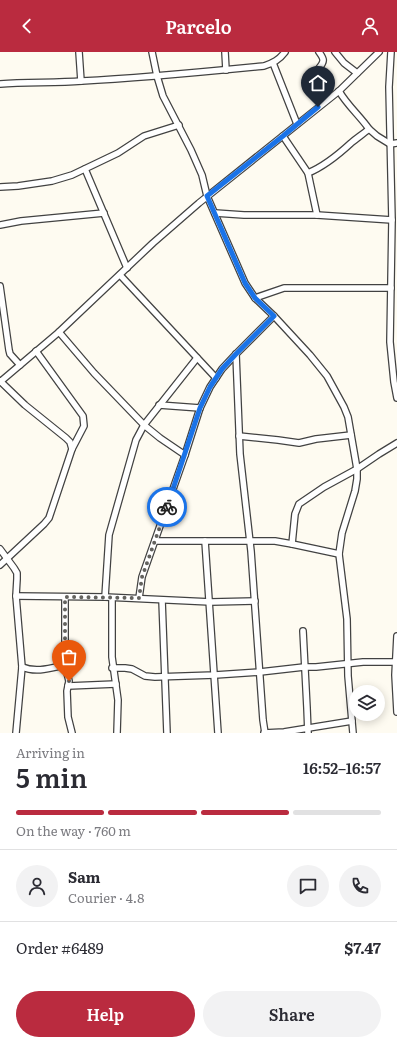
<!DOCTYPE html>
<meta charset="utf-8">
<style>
body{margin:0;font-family:Literata,serif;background:#f2f2f3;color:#2b2b33;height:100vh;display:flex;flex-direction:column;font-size:15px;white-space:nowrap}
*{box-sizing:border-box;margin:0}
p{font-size:13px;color:#7c7c81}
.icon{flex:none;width:22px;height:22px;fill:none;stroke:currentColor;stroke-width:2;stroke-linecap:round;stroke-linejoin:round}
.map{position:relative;height:681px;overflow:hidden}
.details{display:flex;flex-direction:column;background:#fff;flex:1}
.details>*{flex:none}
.buttons{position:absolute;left:349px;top:633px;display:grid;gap:8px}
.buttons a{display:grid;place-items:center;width:36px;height:36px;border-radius:50%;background:#fff;box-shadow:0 2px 10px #0003;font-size:20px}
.pin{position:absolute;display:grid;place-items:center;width:34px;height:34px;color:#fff;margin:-41px -17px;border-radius:50% 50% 50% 0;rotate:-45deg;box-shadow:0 0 4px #0007}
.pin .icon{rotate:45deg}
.courier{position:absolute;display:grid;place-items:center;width:40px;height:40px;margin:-20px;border:3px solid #1a73e8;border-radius:50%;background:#fff;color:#222;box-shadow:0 1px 5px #0007}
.summary em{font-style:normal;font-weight:600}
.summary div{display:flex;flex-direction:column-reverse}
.summary{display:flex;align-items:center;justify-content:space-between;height:68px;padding:0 16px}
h1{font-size:26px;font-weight:600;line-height:30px}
.bar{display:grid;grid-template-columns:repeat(4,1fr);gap:6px 4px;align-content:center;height:48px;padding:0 16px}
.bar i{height:5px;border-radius:3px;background:#e1e1e2}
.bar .on{background:#ba2b3f}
.bar p{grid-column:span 4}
.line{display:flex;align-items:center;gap:10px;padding:0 16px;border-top:1px solid #e1e1e2}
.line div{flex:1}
.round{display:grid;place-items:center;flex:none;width:42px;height:42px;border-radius:21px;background:#f2f2f3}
.primary-button{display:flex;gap:8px;margin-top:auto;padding:8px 16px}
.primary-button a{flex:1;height:46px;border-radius:24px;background:#ba2b3f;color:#fff;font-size:16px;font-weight:600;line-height:46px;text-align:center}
.primary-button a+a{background:#f2f2f3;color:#2b2b33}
header{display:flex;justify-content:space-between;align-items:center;height:52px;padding:0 16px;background:#ba2b3f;color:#fff;font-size:18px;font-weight:600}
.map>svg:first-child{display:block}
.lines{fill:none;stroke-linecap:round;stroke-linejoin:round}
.minor-casing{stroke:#424242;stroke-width:8}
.minor{stroke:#fff;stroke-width:5.5}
.done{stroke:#63625e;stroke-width:4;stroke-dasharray:0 7.2}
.route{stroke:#1a73e8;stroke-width:5}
</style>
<header><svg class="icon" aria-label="back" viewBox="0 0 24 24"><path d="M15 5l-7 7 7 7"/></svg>Parcelo<svg class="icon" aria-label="person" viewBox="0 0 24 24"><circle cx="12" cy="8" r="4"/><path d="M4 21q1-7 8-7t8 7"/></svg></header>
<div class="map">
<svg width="397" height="681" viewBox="0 0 397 681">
<rect width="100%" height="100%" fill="#fefbf1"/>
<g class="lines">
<g class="minor-casing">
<g id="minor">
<path d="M79,0l2,29"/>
<path d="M152,0l5,24 6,20 28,54 11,25 5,21 38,87 10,15 19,18 36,39 17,21 17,31 4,10 9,52v10l-2,12 -13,42 -3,21 8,65 1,57 5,57"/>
<path d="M225,0l1,18"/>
<path d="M319,0c5,7 6,9 0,16"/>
<path d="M335,0l9,11 13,10"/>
<path d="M391,0l-2,35 3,133 -2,122 4,40 3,16"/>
<path d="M273,11l24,61"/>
<path d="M0,32c27,-2 55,-1 82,-3 61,-3 121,-9 182,-15 9,-3 15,-6 21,-14"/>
<path d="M339,39c8,14 21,25 30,38"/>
<path d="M283,84l25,37 9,42"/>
<path d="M85,117l42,99"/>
<path d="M308,121c17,-7 30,-18 43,-30 6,-5 12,-9 18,-14l8,7 13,8 7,-1"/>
<path d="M0,135l18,-1 34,-5 20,-6 46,-22 26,-17 35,-11"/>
<path d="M215,161l29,2h73l75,5"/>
<path d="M0,173l21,-4 83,-8"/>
<path d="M120,223l96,103"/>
<path d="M0,234l9,64 1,4 10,11"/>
<path d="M255,246l29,-10h107"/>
<path d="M59,280l35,41 50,52 16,13 25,17"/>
<path d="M36,299l47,65 1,10 -12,23"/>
<path d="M236,302l4,100 11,97 12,169 2,13"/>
<path d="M0,330l59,-50 94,-89 46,-40 140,-112 40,-39"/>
<path d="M159,353l41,3"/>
<path d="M239,384l39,4 21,3 17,-4 35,-4"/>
<path d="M155,489h120l17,3 47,10"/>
<path d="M205,489l13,192"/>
<path d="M292,492l3,-30 4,-10 25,-17 33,-18 22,-15 18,-11"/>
<path d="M0,497l14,19 3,5v6l-1,17 6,71 -6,66"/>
<path d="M0,513l44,-41 5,-6 23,-69 -2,-7 -4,-4 -41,-33 -25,-24"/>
<path d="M16,544l89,1 106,5 44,-1"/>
<path d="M65,545v68l4,16 -2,10 1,26 4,16"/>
<path d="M105,545l4,-62 27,-95 8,-15 53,-67"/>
<path d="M112,546v59l6,43 -1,33"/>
<path d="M139,546l3,-21 43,-122 15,-47 10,-21 12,-18 14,-15 38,-38"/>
<path d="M162,548l5,133"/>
<path d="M303,579l4,77 1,25"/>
<path d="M397,584l-2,39 2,37"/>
<path d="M22,615c14,6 29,1 43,-2"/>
<path d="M112,616h13l7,1 13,7 10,1 60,-2 45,-3 44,-5h12l47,-5h32"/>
<path d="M68,634l48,-2"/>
<path d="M264,681l20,-1 68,-11"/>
</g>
</g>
<use href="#minor" class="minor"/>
</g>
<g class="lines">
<path class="done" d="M69,629l-4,-16v-68l74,1 3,-21 25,-70"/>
<path class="route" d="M167,455l33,-99 10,-21 12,-18 14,-15 38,-38 -19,-18 -10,-15 -38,-87 76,-60 35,-29"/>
</g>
</svg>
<div class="buttons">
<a><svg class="icon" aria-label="layers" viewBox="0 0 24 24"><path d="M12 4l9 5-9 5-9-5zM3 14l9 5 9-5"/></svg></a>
</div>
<div class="pin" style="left:69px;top:629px;background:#ea580c"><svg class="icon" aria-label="bag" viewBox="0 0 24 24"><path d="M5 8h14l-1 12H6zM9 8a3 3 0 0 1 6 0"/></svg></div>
<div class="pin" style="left:318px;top:55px;background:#1f2937"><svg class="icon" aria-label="home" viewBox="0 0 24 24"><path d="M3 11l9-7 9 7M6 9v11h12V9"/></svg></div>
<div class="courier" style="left:167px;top:455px"><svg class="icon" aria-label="bike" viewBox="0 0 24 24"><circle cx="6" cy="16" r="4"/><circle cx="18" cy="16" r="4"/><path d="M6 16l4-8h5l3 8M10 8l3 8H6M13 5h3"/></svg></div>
</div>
<section class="details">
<div class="summary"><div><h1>5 min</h1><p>Arriving in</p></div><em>16:52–16:57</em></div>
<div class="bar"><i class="on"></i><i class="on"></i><i class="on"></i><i></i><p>On the way · 760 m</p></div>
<div class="line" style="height:72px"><a class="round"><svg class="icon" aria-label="person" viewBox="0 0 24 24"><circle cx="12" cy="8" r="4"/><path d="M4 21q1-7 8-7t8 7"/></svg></a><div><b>Sam</b><p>Courier · 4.8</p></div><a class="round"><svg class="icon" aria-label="chat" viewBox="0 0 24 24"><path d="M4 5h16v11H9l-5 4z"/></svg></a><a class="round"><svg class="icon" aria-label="phone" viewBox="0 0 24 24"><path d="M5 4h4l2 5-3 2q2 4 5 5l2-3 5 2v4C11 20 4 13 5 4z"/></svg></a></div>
<div class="line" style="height:52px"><div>Order #6489</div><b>$7.47</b></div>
<div class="primary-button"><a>Help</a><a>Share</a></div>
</section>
